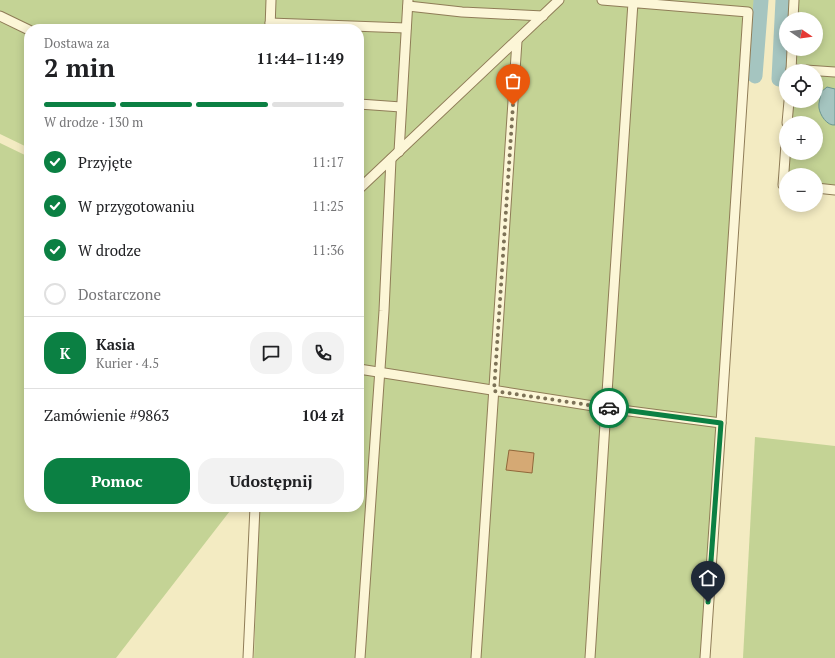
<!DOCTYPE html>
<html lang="pl">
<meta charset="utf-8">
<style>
body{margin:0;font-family:"PT Serif",serif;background:#f2f2f2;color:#202124;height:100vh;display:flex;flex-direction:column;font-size:15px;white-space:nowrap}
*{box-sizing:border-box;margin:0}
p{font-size:13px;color:#757577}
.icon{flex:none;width:22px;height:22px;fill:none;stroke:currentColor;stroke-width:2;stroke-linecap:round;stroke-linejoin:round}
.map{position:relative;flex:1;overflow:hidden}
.sheet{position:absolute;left:24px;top:24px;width:340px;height:488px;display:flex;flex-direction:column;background:#fff;border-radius:16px;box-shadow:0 2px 10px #0003}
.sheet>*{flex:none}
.needle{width:26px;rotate:103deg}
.buttons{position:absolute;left:779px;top:12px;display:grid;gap:8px}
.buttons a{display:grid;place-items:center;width:44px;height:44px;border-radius:50%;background:#fff;box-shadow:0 2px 10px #0003;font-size:20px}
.pin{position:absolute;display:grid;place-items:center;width:34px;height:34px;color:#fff;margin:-41px -17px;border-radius:50% 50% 50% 0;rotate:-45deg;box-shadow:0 0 4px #0007}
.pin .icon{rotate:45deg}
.courier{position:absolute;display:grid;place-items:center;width:40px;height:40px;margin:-20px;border:3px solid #0b8043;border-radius:50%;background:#fff;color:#222;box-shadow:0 1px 5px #0007}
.summary em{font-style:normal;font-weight:600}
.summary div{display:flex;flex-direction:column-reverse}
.summary{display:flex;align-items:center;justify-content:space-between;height:68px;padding:0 20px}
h1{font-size:26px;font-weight:600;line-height:30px}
.bar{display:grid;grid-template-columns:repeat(4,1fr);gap:6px 4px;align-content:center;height:48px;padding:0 20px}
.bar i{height:5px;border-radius:3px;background:#e0e0e0}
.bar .active{background:#0b8043}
.bar p{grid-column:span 4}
.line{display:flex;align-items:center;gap:10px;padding:0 20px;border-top:1px solid #e0e0e0}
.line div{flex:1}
.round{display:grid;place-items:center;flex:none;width:42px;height:42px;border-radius:16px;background:#f2f2f2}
ol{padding:0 20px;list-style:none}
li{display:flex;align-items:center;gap:12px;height:44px}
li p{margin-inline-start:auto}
li .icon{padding:4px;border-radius:50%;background:#0b8043;color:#fff;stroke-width:4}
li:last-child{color:#757577}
li i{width:22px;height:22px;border:2px solid #e0e0e0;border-radius:50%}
.button{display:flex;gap:8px;margin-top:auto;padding:8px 20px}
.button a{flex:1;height:46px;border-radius:16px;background:#0b8043;color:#fff;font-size:16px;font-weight:600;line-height:46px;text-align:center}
.button a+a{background:#f2f2f2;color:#202124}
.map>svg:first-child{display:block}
.green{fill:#c4d395;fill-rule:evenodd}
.water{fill:#a5c5c0;stroke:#6a9590}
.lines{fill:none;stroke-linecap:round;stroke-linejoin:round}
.canal{stroke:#a5c5c0;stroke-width:15}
.building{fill:#d5a974;stroke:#91673a}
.service-casing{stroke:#8f7c57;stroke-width:11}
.service{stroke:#fcf6d7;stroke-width:9}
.done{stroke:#7d7257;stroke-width:4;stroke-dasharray:0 7.2}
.route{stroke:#0b8043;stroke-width:5}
</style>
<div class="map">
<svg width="835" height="658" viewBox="0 0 835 658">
<rect width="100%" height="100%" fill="#f3ebc2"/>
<g class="green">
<path d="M0,0h754l-46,658h-454l5,-151h100v-478h-330v119l-29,-14z"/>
<path d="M791,0h44v193l-19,-2v-16h-30l-6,12 6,-107v21h30v-30h-29l1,-22h28v-30h-26zM786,123h30v30h-30z"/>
<path d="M0,143l29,14v350h204l-117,151h-116z"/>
<path d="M755,437l80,9v212h-92z"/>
</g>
<path class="water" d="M827,87l8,2v36c-8,1 -15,-10 -16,-17 -1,-5 2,-12 2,-16z"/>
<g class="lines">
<g class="canal">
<path d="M755,76l6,-76"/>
<path d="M779,79l4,-79"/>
</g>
</g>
<path class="building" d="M509,450l25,3 -2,20 -26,-3z"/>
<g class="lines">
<g class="service-casing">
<g id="service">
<path d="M602,0l146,12 -27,411 -115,-15 27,-406"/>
<path d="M408,6l54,6 81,4"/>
<path d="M0,16l29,14"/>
<path d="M793,19l1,-19"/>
<path d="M270,23l136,5"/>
<path d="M270,29l1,-29"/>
<path d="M791,69l44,3"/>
<path d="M791,71l1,-22"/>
<path d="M359,104l42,3"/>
<path d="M787,123l2,-22"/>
<path d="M786,144l-3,41h3"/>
<path d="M399,152l9,-152"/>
<path d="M816,188l19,2"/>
<path d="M359,189l200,-189"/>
<path d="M359,369l247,39 -16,250"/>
<path d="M248,658l7,-151"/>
<path d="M360,658l24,-347 7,-152"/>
<path d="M476,658l41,-617"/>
<path d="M705,658l16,-235"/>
</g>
</g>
<use href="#service" class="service"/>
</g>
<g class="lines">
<path class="done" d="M513,105l-19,286 115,17"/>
<path class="route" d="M609,408l112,15 -13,179"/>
</g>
</svg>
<div class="buttons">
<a><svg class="needle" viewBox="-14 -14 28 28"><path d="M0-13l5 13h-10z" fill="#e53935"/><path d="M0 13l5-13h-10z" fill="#757577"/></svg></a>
<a><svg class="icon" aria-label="locate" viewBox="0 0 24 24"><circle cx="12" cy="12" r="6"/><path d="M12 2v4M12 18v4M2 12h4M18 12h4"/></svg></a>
<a>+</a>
<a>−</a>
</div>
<div class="pin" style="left:513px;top:105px;background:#ea580c"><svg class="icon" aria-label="bag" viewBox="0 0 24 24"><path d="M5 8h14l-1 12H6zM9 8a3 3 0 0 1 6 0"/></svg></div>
<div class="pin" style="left:708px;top:602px;background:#1f2937"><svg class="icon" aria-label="home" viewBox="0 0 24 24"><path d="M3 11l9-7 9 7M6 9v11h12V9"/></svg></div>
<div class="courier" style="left:609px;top:408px"><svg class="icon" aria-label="car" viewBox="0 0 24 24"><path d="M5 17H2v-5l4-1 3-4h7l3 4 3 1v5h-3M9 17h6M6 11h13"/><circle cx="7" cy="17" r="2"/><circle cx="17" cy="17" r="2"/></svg></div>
<section class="sheet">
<div class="summary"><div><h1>2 min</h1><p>Dostawa za</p></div><em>11:44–11:49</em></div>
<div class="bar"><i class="active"></i><i class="active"></i><i class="active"></i><i></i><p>W drodze · 130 m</p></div>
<ol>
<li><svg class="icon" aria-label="check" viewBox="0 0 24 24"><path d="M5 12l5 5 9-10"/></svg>Przyjęte<p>11:17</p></li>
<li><svg class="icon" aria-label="check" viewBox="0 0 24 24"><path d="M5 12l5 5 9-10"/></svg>W przygotowaniu<p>11:25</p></li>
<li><svg class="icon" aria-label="check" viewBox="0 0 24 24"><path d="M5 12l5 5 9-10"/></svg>W drodze<p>11:36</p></li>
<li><i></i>Dostarczone</li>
</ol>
<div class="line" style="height:72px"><b class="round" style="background:#0b8043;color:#fff">K</b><div><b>Kasia</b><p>Kurier · 4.5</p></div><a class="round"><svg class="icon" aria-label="chat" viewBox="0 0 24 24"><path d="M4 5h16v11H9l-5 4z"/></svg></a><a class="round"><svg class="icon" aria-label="phone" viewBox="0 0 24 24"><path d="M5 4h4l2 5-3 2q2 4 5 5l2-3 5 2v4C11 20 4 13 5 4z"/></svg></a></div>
<div class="line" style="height:52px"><div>Zamówienie #9863</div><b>104 zł</b></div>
<div class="button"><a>Pomoc</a><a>Udostępnij</a></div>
</section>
</div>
